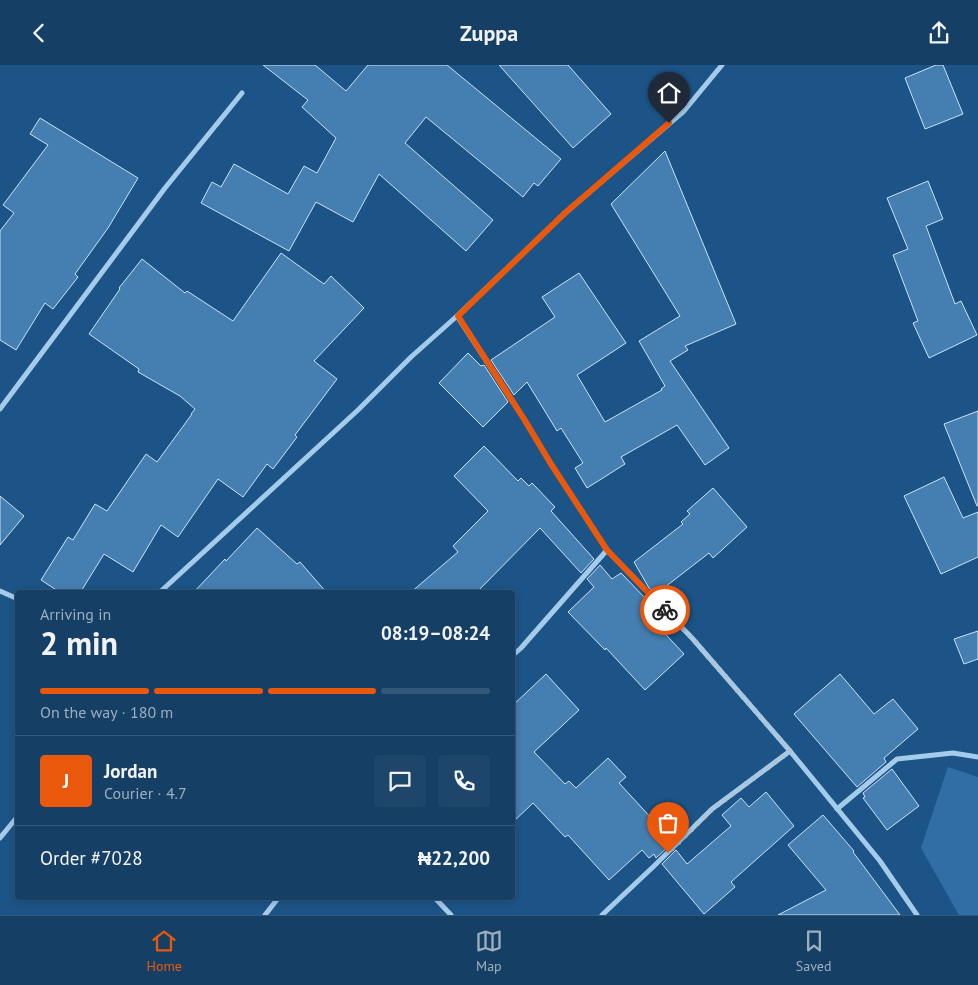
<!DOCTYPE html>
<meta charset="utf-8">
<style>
body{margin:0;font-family:"PT Sans",sans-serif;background:#1e466b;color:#f1f3f6;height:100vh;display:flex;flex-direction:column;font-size:19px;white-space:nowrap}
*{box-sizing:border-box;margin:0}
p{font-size:16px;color:#9dafbf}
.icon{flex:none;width:28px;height:28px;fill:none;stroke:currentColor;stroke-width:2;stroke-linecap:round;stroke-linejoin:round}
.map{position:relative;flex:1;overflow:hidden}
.sheet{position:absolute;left:15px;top:525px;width:500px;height:310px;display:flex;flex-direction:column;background:#153f65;border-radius:5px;box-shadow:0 2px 8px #0003,0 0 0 1px #345879}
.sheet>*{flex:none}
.pin{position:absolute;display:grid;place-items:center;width:42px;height:42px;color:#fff;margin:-51px -21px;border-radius:50% 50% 50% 0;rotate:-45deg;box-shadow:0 0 5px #0007}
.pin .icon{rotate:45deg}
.courier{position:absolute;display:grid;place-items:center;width:50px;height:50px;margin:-25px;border:4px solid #ea580c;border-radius:50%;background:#fff;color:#222;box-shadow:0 1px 6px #0007}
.headline em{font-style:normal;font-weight:700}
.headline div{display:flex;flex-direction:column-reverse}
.headline{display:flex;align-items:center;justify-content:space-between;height:85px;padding:0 25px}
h1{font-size:32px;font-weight:700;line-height:38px}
.bar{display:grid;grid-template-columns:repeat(4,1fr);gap:8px 5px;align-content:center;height:60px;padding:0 25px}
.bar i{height:6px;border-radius:4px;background:#345879}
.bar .selected{background:#ea580c}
.bar p{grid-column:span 4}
.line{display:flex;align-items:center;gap:12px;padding:0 25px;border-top:1px solid #345879}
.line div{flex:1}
.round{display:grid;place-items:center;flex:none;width:52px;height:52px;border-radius:5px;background:#1e466b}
header{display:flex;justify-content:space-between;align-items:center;height:65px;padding:0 25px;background:#153f65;font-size:22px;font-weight:700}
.tabs{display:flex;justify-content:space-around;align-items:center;height:70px;border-top:1px solid #345879;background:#153f65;font-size:14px;color:#9dafbf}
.tabs a{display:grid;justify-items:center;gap:2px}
.tabs .selected{color:#ea580c}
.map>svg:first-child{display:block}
.green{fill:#306ea5}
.building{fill:#457eb0;stroke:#cae3f8}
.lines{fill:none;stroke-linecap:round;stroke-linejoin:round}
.street{stroke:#a5cbeb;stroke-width:5}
.done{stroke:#b0c3d5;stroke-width:5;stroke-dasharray:0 9}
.route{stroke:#ea580c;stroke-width:6}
</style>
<header><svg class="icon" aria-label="back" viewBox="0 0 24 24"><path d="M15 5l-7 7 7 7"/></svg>Zuppa<svg class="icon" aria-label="share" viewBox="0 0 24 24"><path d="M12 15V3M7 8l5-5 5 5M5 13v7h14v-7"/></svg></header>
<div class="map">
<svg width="978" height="850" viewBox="0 0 978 850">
<rect width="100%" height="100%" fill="#1c5487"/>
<path class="green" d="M948,702l30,10v138h-19l-38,-67z"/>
<g class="building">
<path d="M263,0h52l31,26 22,-26h79l114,94 -23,27 -4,-3 -11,14 -97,-80 -21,26 88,77 -27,31 -87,-77 -26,48 -37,-20 -27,49 -88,-48 11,-21 9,5 13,-23 54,30 16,-28 13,7 19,-35 -34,-31 6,-7z"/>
<path d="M499,0h69l43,49 -38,34z"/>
<path d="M936,0h7l20,49 -38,15 -20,-51z"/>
<path d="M40,53l98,60 -30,50 -33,46 3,3 -25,32 -8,-6 -29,47 -16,-10v-109l14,-18 -11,-8 45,-60 -18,-11z"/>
<path d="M665,86l71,173 -51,22 3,4 -18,11 59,87 -24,17 -28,-40 -56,32 4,7 -38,24 -12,-20 8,-5 -22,-35 -4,3 -30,-49 -13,13 -23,-35 64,-43 -13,-20 37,-24 47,70 -49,32 28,47 57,-32 -1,-1 4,-3 -26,-45 41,-25 -69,-112z"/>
<path d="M928,116l15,38 -17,7 29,78 6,-3 16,34 -48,23 -16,-35 5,-2 -25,-66 15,-6 -21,-51z"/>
<path d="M281,188l43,31 7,-8 33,32 -50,53 23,18 -42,56 2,2 -24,32 -6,-5 -24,33 -25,-18 -40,58 -17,-12 -28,47 -29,-18 -24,39h-19l-20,-13 27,-43 5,3 22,-36 12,7 39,-57 11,8 35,-48h-1l4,-5 -15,-13 -42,-24 1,-3 -50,-35 31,-45 -1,-1 23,-29 43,34 2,-2 46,30z"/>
<path d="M468,288l13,13 3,-1 24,37 -25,25 -44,-44z"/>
<path d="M978,346v95h-1l-33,-82z"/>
<path d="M484,381l34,35 3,-3 8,8 3,-3 23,24 -4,4 43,48 -13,14 -41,-45 -64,65h-66l48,-41 -5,-6 35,-35 -34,-35z"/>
<path d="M944,412l19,41 15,-6v45l-37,17 -37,-78z"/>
<path d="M713,423l34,39 -34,31 -4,-5 -53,41 -7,-6 -15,-26 49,-38 -2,-2 9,-8 -3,-3z"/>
<path d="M0,431l24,20 -24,29z"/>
<path d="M257,463l40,36 3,-2 27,31h-134l32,-34 1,2z"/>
<path d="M600,500l12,14 9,-6 27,28 -6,4 15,16 -2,2 29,31 -39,36 -39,-42 -1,2 -37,-38 26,-25 -7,-8z"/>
<path d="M978,566v28l-14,5 -10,-25z"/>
<path d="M546,609l33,36 -45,42 31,32 4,-3 7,7 32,-30 18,19 -7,6 35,38v1l17,22 -15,14 -2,-4 -5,4 -7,-8 -33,30 -41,-45 -3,2 -32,-34 -21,20v-117z"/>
<path d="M840,609l34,40 19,-15 25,30 -34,29 2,4 -29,25 -63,-73z"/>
<path d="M892,704l27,37 -32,24 -24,-32 2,-1 -2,-4z"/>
<path d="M766,727l28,34 -63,56 4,5 -31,27 -42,-50 14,-14 11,14 44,-38 -9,-11 19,-17 8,9z"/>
<path d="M823,750l31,36 -1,1 47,63h-122l48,-25 -38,-45z"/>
</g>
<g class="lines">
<g class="street">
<path d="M457,251l67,103 27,45 56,86 85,88 98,113 90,110 37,54"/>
<path d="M0,344l165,-221 77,-95"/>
<path d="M0,526l18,8"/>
<path d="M159,528l199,-183 53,-53 46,-41 108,-103 119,-102 38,-46"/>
<path d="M512,591l9,-8 86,-98"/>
<path d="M837,744l60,-50 56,-6 25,4"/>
<path d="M0,773l18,-22"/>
<path d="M434,832l17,18"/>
<path d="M265,850l14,-18"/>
<path d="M602,850l52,-49 58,-57 78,-58"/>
</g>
</g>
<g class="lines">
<path class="done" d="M665,545l27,28 98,113 -78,58 -44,44"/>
<path class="route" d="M665,545l-58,-60 -56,-86 -27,-45 -66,-103 107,-103 104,-90"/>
</g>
</svg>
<div class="pin" style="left:668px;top:788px;background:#ea580c"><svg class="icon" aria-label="bag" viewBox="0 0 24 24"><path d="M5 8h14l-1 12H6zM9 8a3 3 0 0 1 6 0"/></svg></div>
<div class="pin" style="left:669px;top:58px;background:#1f2937"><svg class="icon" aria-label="home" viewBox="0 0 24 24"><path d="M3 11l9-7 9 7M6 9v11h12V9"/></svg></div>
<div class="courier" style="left:665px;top:545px"><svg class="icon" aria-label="bike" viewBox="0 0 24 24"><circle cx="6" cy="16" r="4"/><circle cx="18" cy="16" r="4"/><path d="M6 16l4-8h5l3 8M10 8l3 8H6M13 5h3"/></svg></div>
<section class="sheet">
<div class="headline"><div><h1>2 min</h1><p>Arriving in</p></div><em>08:19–08:24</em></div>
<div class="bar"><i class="selected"></i><i class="selected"></i><i class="selected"></i><i></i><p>On the way · 180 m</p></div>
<div class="line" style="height:90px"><b class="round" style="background:#ea580c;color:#fff">J</b><div><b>Jordan</b><p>Courier · 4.7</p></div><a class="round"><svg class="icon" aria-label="chat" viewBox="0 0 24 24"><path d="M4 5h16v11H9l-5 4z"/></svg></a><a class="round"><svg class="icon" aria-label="phone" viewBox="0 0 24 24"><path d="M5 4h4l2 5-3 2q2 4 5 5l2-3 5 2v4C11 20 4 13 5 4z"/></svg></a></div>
<div class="line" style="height:65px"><div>Order #7028</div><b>₦22,200</b></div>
</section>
</div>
<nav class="tabs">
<a class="selected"><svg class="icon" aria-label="home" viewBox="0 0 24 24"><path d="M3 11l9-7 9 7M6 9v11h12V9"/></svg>Home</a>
<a><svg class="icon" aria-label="map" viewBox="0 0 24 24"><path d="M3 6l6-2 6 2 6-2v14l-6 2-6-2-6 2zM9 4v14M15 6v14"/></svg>Map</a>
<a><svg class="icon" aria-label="saved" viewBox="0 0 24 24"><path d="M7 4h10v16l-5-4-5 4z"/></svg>Saved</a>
</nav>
